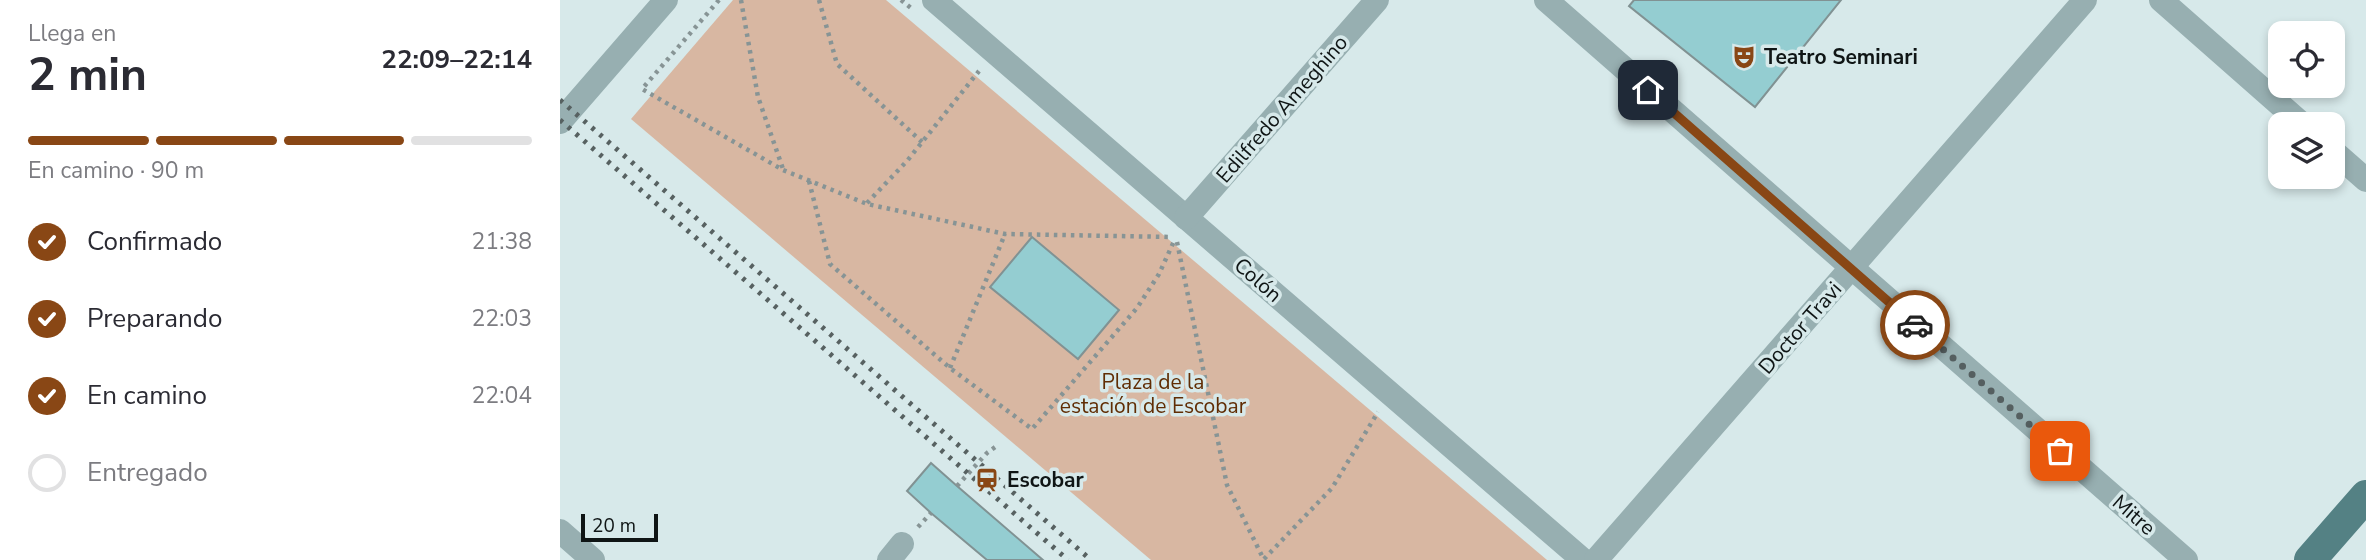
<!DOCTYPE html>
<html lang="es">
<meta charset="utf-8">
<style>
body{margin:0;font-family:"Nunito Sans",sans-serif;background:#f2f2f3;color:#2b2b33;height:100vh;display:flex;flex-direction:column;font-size:26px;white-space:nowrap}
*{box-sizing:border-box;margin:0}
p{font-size:23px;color:#7c7c81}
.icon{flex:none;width:38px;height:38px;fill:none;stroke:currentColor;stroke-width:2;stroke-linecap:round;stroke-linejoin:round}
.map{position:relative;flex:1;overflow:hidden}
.drawer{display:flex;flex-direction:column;background:#fff;width:560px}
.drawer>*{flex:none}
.fabs{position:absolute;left:1708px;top:21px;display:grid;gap:14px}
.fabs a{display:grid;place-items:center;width:77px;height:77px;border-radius:14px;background:#fff;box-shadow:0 4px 10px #0003;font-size:35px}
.scale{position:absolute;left:21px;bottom:18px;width:77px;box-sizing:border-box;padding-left:7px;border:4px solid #0f1515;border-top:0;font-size:19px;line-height:24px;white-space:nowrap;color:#0f1515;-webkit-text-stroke:5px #d7e9ea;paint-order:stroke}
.pin{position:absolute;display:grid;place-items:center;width:60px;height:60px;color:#fff;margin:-30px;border-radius:14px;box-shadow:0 4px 10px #0006}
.courier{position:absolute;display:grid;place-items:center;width:70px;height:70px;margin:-35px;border:5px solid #894715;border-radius:50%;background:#fff;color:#222;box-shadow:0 2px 9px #0007}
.summary em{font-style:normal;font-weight:700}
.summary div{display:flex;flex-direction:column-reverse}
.summary{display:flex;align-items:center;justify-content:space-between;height:119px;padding:0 28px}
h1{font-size:46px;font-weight:700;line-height:52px}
.bar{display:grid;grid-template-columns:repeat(4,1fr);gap:10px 7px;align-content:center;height:84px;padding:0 28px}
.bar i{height:9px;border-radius:5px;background:#e1e1e2}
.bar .on{background:#894715}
.bar p{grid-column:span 4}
ol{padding:0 28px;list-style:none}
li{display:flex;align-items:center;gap:21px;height:77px}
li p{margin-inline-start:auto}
li .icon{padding:7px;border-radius:50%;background:#894715;color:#fff;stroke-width:4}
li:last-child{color:#7c7c81}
li i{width:38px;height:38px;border:4px solid #e1e1e2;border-radius:50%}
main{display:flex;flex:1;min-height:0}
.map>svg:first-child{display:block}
.green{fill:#d8b7a2}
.building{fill:#94cdd1;stroke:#819293;stroke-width:2}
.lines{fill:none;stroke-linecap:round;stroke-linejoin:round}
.path{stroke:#879495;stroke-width:4.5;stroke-dasharray:3.5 5;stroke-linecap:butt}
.minor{stroke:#97afb1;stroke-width:24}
.major{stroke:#548184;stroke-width:32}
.rail{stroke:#576161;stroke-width:5;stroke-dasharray:3.5 7;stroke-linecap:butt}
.done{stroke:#555f60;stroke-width:7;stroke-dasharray:0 12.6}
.route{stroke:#894715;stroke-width:9}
.labels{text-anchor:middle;stroke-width:7;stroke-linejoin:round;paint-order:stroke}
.poi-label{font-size:21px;font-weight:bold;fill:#0f1515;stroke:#d7e9ea;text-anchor:start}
.street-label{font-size:21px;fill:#0f1515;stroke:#d7e9ea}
.park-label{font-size:21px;fill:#602d04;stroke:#d7e9ea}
</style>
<main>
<section class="drawer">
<div class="summary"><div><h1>2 min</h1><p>Llega en</p></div><em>22:09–22:14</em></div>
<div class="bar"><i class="on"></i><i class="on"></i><i class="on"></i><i></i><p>En camino · 90 m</p></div>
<ol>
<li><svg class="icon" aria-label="check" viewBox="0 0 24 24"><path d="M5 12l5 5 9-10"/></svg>Confirmado<p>21:38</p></li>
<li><svg class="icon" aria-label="check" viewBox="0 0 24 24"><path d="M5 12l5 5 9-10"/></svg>Preparando<p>22:03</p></li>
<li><svg class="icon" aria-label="check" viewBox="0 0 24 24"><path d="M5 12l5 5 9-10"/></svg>En camino<p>22:04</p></li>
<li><i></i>Entregado</li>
</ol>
</section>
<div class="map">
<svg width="1806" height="560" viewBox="0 0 1806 560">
<rect width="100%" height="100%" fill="#d7e9ea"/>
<path class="green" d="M173,0h153l661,560h-396l-520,-441z"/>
<g class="building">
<path d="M1074,0h207l-86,107 -126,-101z"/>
<path d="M472,237l87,73 -41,49 -88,-72z"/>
<path d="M371,463l26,23 86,74h-56l-56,-47 -24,-22z"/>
</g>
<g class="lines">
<g class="path">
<path d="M159,0l-77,89 141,81 84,34 138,30 167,3"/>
<path d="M181,0l17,97 25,72"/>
<path d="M259,0l18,64 85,78"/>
<path d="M341,0l10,8"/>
<path d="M249,181l21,83 120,104 82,61 105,-121 22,-34 16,-35"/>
<path d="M307,203l40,-42 72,-90"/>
<path d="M617,242l50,243 37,75"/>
<path d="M390,368l55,-134"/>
<path d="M397,486l30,-33 11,-8"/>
<path d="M358,527l13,-14"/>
<path d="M704,559l68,-71 46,-76"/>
</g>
<g class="minor">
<path d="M374,0l649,560"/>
<path d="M986,0l640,560"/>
<path d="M1601,0l141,124"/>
<path d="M0,122l106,-122"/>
<path d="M1773,151l33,29"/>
<path d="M626,218l191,-218"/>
<path d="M0,531l33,29"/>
<path d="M329,560l13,-16"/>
<path d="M1036,560l489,-560"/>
</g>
<path class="major" d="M1750,560l56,-64"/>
<g class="rail">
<path d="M0,100l531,460"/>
<path d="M0,120l508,440"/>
</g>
</g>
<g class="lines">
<path class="done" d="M1355,325l145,126"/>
<path class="route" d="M1088,90l267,235"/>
</g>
<defs>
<g id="theatre-bare" transform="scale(1.89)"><path d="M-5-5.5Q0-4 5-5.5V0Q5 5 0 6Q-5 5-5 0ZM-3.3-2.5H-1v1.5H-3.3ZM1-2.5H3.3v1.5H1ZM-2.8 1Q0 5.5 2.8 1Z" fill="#894715" stroke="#d7e9ea" stroke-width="2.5" paint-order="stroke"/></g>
<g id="station-bare" transform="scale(1.89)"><path d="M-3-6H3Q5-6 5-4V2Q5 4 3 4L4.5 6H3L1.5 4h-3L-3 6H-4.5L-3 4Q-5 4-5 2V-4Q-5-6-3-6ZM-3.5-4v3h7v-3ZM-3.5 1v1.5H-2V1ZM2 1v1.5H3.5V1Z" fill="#894715" stroke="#d7e9ea" stroke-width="2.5" paint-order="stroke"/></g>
</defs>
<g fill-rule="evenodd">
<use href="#theatre-bare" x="1184" y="57"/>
<use href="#station-bare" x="427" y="480"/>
</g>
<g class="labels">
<g class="poi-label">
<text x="1204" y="64">Teatro Seminari</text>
<text x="447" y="487">Escobar</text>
</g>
<g class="street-label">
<text transform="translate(722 109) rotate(-49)" y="7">Edilfredo Ameghino</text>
<text transform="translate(698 280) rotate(41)" y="7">Colón</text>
<text transform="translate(1240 328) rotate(-49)" y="7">Doctor Travi</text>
<text transform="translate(1574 515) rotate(41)" y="7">Mitre</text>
</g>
<g class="park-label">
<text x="593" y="389">Plaza de la<tspan x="593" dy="24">estación de Escobar</tspan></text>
</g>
</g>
</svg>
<div class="fabs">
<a><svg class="icon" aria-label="locate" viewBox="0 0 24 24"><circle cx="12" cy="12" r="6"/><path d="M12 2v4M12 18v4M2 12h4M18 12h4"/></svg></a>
<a><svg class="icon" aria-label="layers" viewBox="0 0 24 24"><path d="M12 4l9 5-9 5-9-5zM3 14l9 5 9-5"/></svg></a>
</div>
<div class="scale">20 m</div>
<div class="pin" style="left:1500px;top:451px;background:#ea580c"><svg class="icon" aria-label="bag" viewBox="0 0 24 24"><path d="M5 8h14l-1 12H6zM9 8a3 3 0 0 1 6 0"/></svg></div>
<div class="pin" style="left:1088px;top:90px;background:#1f2937"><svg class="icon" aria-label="home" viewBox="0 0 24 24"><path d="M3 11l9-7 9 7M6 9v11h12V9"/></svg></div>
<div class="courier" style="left:1355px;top:325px"><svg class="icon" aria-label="car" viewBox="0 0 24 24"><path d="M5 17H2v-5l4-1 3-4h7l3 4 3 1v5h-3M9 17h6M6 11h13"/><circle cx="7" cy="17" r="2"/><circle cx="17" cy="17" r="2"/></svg></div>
</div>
</main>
